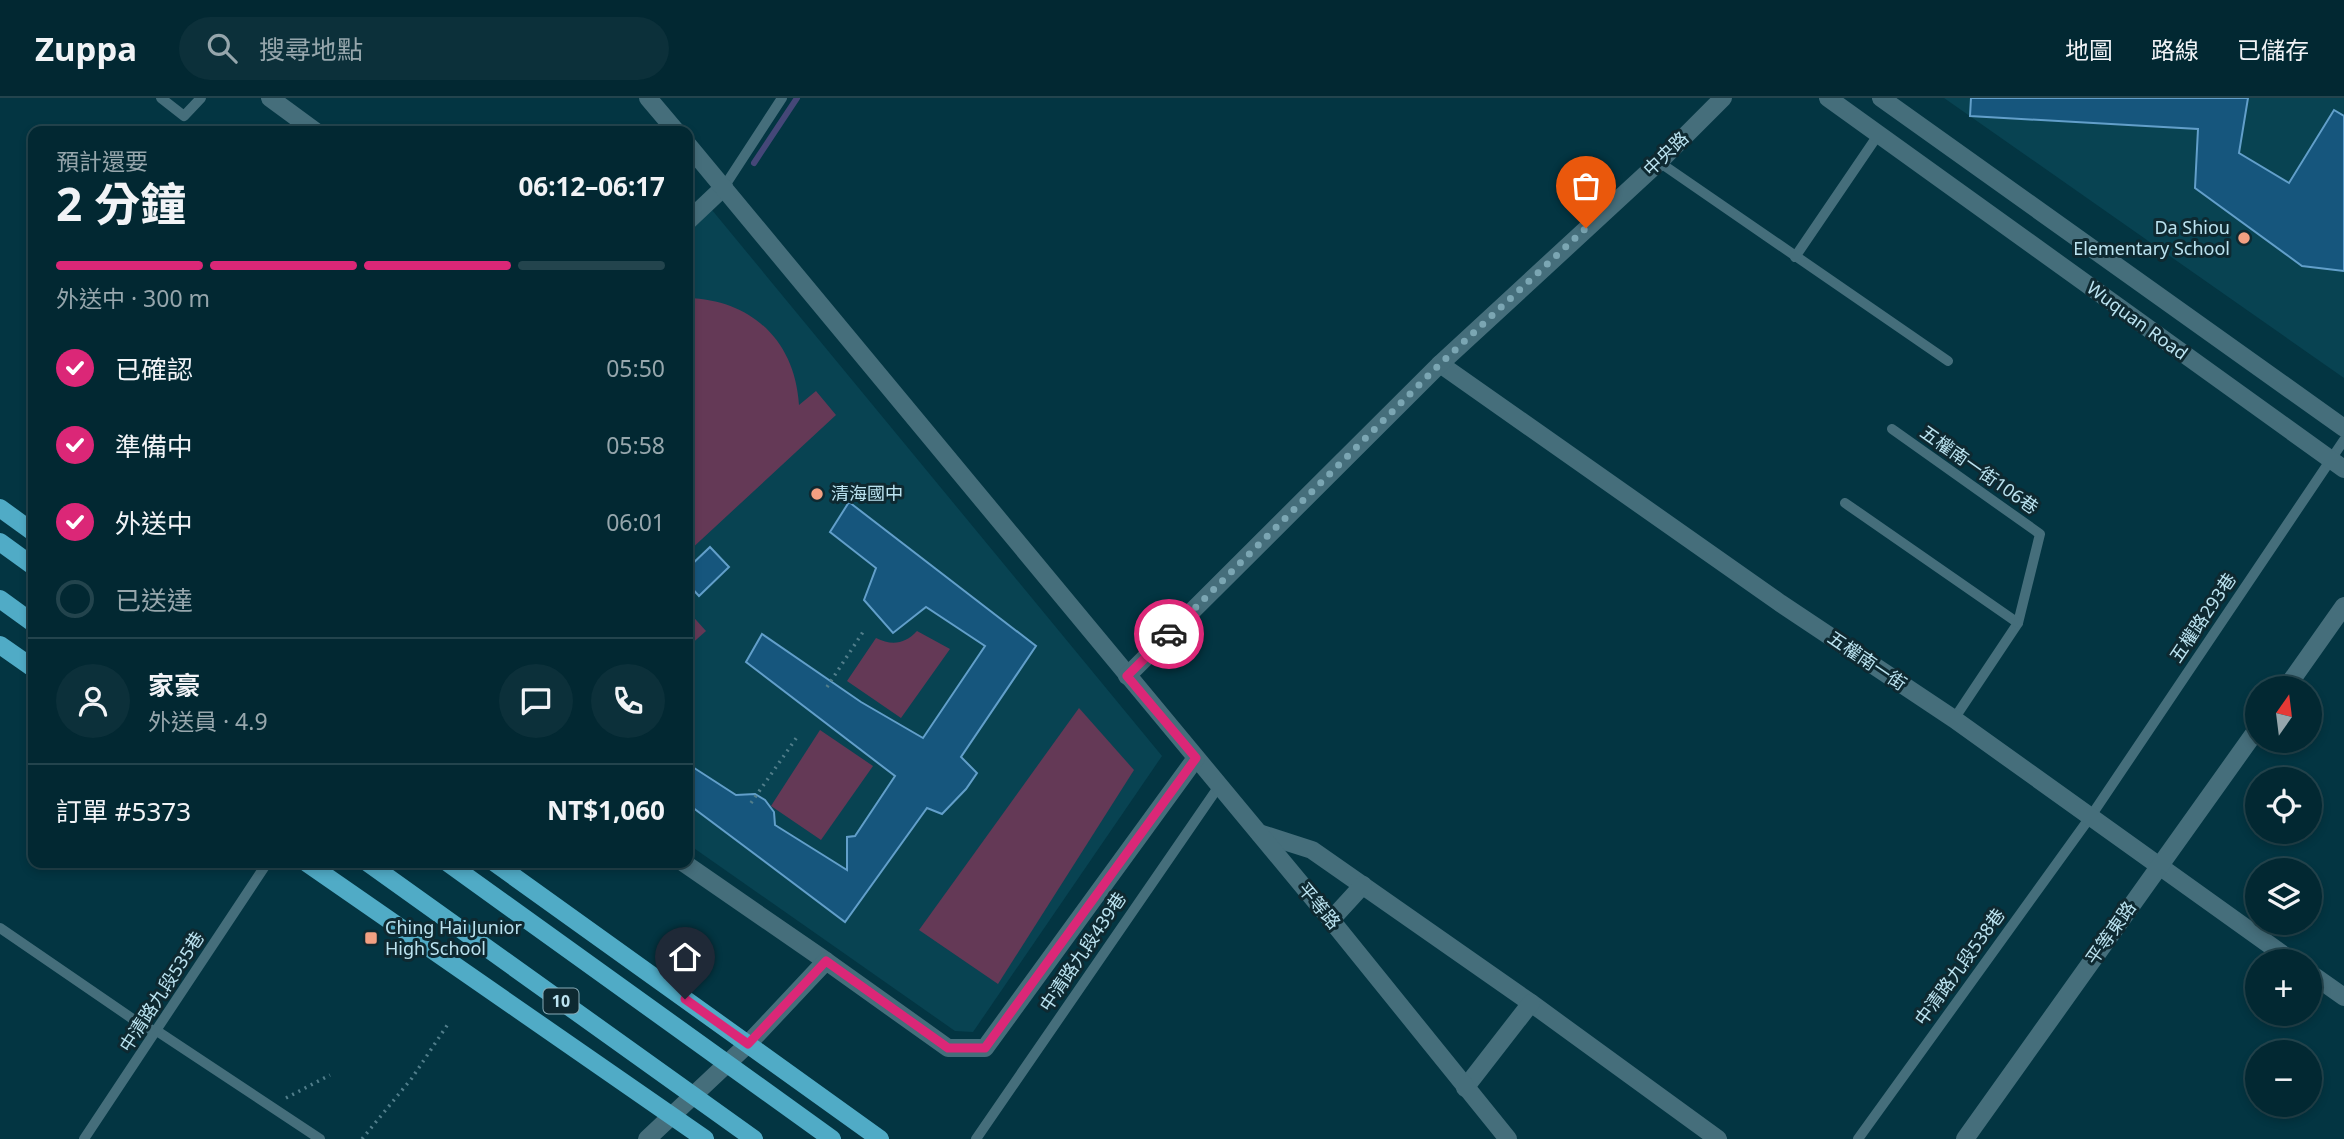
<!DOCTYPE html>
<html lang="zh-TW">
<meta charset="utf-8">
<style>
body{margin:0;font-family:"Noto Sans","Noto Sans TC",sans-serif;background:#0c303a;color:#f1f3f6;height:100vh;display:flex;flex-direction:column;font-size:26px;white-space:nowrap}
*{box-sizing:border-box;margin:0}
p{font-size:23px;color:#96a6ac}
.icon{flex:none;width:38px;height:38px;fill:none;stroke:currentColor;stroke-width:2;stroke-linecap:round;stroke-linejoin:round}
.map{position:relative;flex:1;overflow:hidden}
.side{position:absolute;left:28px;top:28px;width:665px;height:742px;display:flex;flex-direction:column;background:#022832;border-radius:14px;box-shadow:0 4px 10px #0003,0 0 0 2px #23444d}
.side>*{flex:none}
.needle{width:46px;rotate:14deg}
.fabs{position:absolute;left:2245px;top:578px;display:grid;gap:14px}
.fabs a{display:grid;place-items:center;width:77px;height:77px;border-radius:50%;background:#022832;box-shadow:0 4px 10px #0003,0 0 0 2px #23444d;font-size:35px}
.pin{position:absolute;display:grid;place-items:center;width:60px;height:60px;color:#fff;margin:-72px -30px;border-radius:50% 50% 50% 0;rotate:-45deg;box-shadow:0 0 7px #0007}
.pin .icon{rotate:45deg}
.courier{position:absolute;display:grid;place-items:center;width:70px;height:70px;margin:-35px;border:5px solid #db2777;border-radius:50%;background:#fff;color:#222;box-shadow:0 2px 9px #0007}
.summary em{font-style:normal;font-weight:700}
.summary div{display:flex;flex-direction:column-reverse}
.summary{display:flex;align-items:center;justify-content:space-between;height:119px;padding:0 28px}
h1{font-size:46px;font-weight:700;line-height:52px}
.bar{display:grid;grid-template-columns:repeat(4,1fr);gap:10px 7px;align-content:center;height:84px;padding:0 28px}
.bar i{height:9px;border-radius:5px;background:#23444d}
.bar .on{background:#db2777}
.bar p{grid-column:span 4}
.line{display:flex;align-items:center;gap:18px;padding:0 28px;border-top:2px solid #23444d}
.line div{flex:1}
.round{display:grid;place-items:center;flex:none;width:74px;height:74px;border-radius:37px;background:#0c303a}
ol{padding:0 28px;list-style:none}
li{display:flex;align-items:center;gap:21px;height:77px}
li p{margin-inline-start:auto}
li .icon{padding:7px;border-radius:50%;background:#db2777;color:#fff;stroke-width:4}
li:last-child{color:#96a6ac}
li i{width:38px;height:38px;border:4px solid #23444d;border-radius:50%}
header{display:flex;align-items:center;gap:42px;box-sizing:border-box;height:98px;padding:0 35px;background:#022832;border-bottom:2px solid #23444d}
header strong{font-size:33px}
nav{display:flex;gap:38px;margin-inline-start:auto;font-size:24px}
.search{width:490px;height:63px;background:#0c303a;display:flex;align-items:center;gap:18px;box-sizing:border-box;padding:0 24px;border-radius:38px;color:#96a6ac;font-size:26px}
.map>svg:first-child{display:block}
.built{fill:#084352}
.green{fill:#643956}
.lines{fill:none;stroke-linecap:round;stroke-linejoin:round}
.stream{stroke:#454778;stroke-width:6}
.building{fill:#16567d;stroke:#629fca;stroke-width:2}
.path{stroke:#517e8b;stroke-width:3.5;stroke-dasharray:2 5;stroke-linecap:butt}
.service{stroke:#456e7b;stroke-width:10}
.minor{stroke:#456e7b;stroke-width:18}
.tertiary{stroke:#456e7b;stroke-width:18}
.primary{stroke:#50abc6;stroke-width:18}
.done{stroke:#7ba6b3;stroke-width:7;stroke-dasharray:0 12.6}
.route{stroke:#db2777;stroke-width:9}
.poi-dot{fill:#f3a082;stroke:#0e2931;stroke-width:2.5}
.labels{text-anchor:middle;stroke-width:6;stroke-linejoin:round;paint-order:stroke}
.shield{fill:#0e2931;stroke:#87abb7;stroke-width:2}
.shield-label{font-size:16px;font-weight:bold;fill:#bbe3f0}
.street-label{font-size:18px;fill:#bbe3f0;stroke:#0e2931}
.poi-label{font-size:18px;fill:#bbe3f0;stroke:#0e2931;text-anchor:start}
</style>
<header>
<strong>Zuppa</strong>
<div class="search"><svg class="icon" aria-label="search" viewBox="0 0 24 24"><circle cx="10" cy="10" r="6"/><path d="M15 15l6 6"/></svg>搜尋地點</div>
<nav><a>地圖</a><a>路線</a><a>已儲存</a></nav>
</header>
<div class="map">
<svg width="2344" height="1041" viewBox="0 0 2344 1041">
<rect width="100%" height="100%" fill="#033542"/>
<g class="built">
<path d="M1944,0h400v280z"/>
<path d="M712,112l450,546 -189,276 -18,-1 -267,-187v-612z"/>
</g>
<g class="green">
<path d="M688,200c64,2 107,43 111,107l17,-14 20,24 -148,137z"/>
<path d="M688,513l18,20 -18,16z"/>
<path d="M917,533l33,18 -49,69 -54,-37 29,-43c16,8 29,6 41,-7z"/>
<path d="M1079,610l55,62 -136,214 -79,-54z"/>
<path d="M820,632l53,36 -52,74 -50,-34z"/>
</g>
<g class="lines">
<path class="stream" d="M754,65l43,-65"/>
</g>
<g class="building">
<path d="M1971,0h277l-9,55 50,30 45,-73 10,6v155l-42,-5 -107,-78 3,-59 -228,-13z"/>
<path d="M849,404l187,144 -75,111 16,16 -11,16 -24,25 -15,-6 -82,114 -157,-118v-40l48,31 19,-1 10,6 9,12 1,13 72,45v-33l8,-1 40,-60 -149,-114 16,-28 99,68 62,36 62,-92 -59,-39 -33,26 -29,-33 12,-32 -46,-36z"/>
<path d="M710,449l19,20 -30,29 -11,-12v-16z"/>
</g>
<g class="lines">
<g class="path">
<path d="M827,589l36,-55"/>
<path d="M751,705l46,-66"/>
<path d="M286,1000l44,-23"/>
<path d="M362,1041l50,-61 36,-54"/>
</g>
<g class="service">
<path d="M161,0l23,18 17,-18"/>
<path d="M1659,64l289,199"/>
<path d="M724,89l58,-89"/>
<path d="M1795,159l83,-122"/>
<path d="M1892,331l148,105 -22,89 -64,96"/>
<path d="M1845,405l173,120"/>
<path d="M0,830l146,100 11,3 163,108"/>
<path d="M84,1041l183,-276"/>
<path d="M976,1041l243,-353"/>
<path d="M1858,1041l233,-323 253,-376"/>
</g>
<g class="minor">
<path d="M270,0l45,33"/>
<path d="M688,123l36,-34"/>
<path d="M1440,266l340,239 174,116 338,242"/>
<path d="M2286,590l58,-82"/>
<path d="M1259,735l53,17 219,153 187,136"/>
<path d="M684,765l142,98"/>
<path d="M1331,822l32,-35"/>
<path d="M2310,875l34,24"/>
<path d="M1465,990l66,-85"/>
<path d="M1965,1041l293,-411"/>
</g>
<g class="tertiary">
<path d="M648,0l28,33"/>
<path d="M1828,0l516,371"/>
<path d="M1881,0l463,330"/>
<path d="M688,47l643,775 177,219"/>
<path d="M1127,578l313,-312 219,-202 64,-64"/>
<path d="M647,1041l101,-95 78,-83 122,87h37l211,-290"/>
</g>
<g class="primary">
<path d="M0,410l33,24"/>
<path d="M0,444l33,24"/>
<path d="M0,501l33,24"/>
<path d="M0,547l33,23"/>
<path d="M307,765l398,276"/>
<path d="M368,765l386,276"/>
<path d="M448,765l384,276"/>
<path d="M495,765l385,276"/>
</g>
</g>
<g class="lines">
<path class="done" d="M1169,536l271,-270 146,-136"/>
<path class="route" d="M685,901l63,45 78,-83 122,87h37l211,-290 -69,-82 42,-42"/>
</g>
<g class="poi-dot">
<circle cx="2244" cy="140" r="7"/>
<circle cx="817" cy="396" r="7"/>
<rect x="364" y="833" width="14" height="14" rx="3.5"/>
</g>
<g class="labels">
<rect class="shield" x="543.5" y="890.5" width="35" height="25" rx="5"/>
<g class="shield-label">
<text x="561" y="909">10</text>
</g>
<g class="street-label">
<text transform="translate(1666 56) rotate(-44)" y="6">中央路</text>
<text transform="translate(2137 223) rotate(36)" y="6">Wuquan Road</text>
<text transform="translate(1979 372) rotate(35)" y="6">五權南一街106巷</text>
<text transform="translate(2203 520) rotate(-56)" y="6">五權路293巷</text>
<text transform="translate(1867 563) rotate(34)" y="6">五權南一街</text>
<text transform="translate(1319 808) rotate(50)" y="6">平等路</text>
<text transform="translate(2111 835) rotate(-55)" y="6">平等東路</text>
<text transform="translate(1083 854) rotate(-56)" y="6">中清路九段439巷</text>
<text transform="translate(1960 869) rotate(-54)" y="6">中清路九段538巷</text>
<text transform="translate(162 894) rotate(-57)" y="6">中清路九段535巷</text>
</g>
<g class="poi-label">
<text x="2230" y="136" text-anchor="end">Da Shiou<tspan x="2230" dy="21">Elementary School</tspan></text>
<text x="831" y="402">清海國中</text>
<text x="385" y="836">Ching Hai Junior<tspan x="385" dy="21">High School</tspan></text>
</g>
</g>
</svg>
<div class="fabs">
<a><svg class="needle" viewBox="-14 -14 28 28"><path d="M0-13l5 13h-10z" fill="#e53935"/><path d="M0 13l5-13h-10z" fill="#96a6ac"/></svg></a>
<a><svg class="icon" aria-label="locate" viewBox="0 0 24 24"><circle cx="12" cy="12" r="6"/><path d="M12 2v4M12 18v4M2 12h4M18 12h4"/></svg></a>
<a><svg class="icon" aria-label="layers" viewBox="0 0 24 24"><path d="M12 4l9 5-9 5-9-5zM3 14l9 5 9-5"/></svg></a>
<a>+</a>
<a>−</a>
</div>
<div class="pin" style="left:1586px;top:130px;background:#ea580c"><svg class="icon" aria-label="bag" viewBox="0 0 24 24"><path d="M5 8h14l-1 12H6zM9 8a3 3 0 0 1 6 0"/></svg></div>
<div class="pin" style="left:685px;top:901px;background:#1f2937"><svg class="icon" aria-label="home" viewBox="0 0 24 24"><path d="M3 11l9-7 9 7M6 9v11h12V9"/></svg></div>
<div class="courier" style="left:1169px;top:536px"><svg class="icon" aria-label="car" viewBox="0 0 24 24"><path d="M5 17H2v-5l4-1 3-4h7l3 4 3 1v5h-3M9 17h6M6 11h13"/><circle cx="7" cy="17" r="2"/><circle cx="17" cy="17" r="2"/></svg></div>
<section class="side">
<div class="summary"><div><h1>2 分鐘</h1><p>預計還要</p></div><em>06:12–06:17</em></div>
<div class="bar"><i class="on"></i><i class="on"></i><i class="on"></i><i></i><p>外送中 · 300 m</p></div>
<ol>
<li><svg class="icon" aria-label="check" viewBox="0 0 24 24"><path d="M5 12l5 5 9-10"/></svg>已確認<p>05:50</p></li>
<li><svg class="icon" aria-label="check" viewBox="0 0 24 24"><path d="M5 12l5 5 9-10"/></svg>準備中<p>05:58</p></li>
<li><svg class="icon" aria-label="check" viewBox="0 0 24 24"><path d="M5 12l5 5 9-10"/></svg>外送中<p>06:01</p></li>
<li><i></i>已送達</li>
</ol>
<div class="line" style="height:126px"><a class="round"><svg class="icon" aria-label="person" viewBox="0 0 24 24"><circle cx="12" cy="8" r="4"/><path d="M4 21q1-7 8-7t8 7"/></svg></a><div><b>家豪</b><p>外送員 · 4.9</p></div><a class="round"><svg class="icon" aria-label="chat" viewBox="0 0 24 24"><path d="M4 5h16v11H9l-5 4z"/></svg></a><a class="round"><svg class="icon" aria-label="phone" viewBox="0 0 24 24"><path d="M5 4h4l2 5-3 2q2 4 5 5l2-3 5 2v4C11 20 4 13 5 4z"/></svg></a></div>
<div class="line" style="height:91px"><div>訂單 #5373</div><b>NT$1,060</b></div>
</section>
</div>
